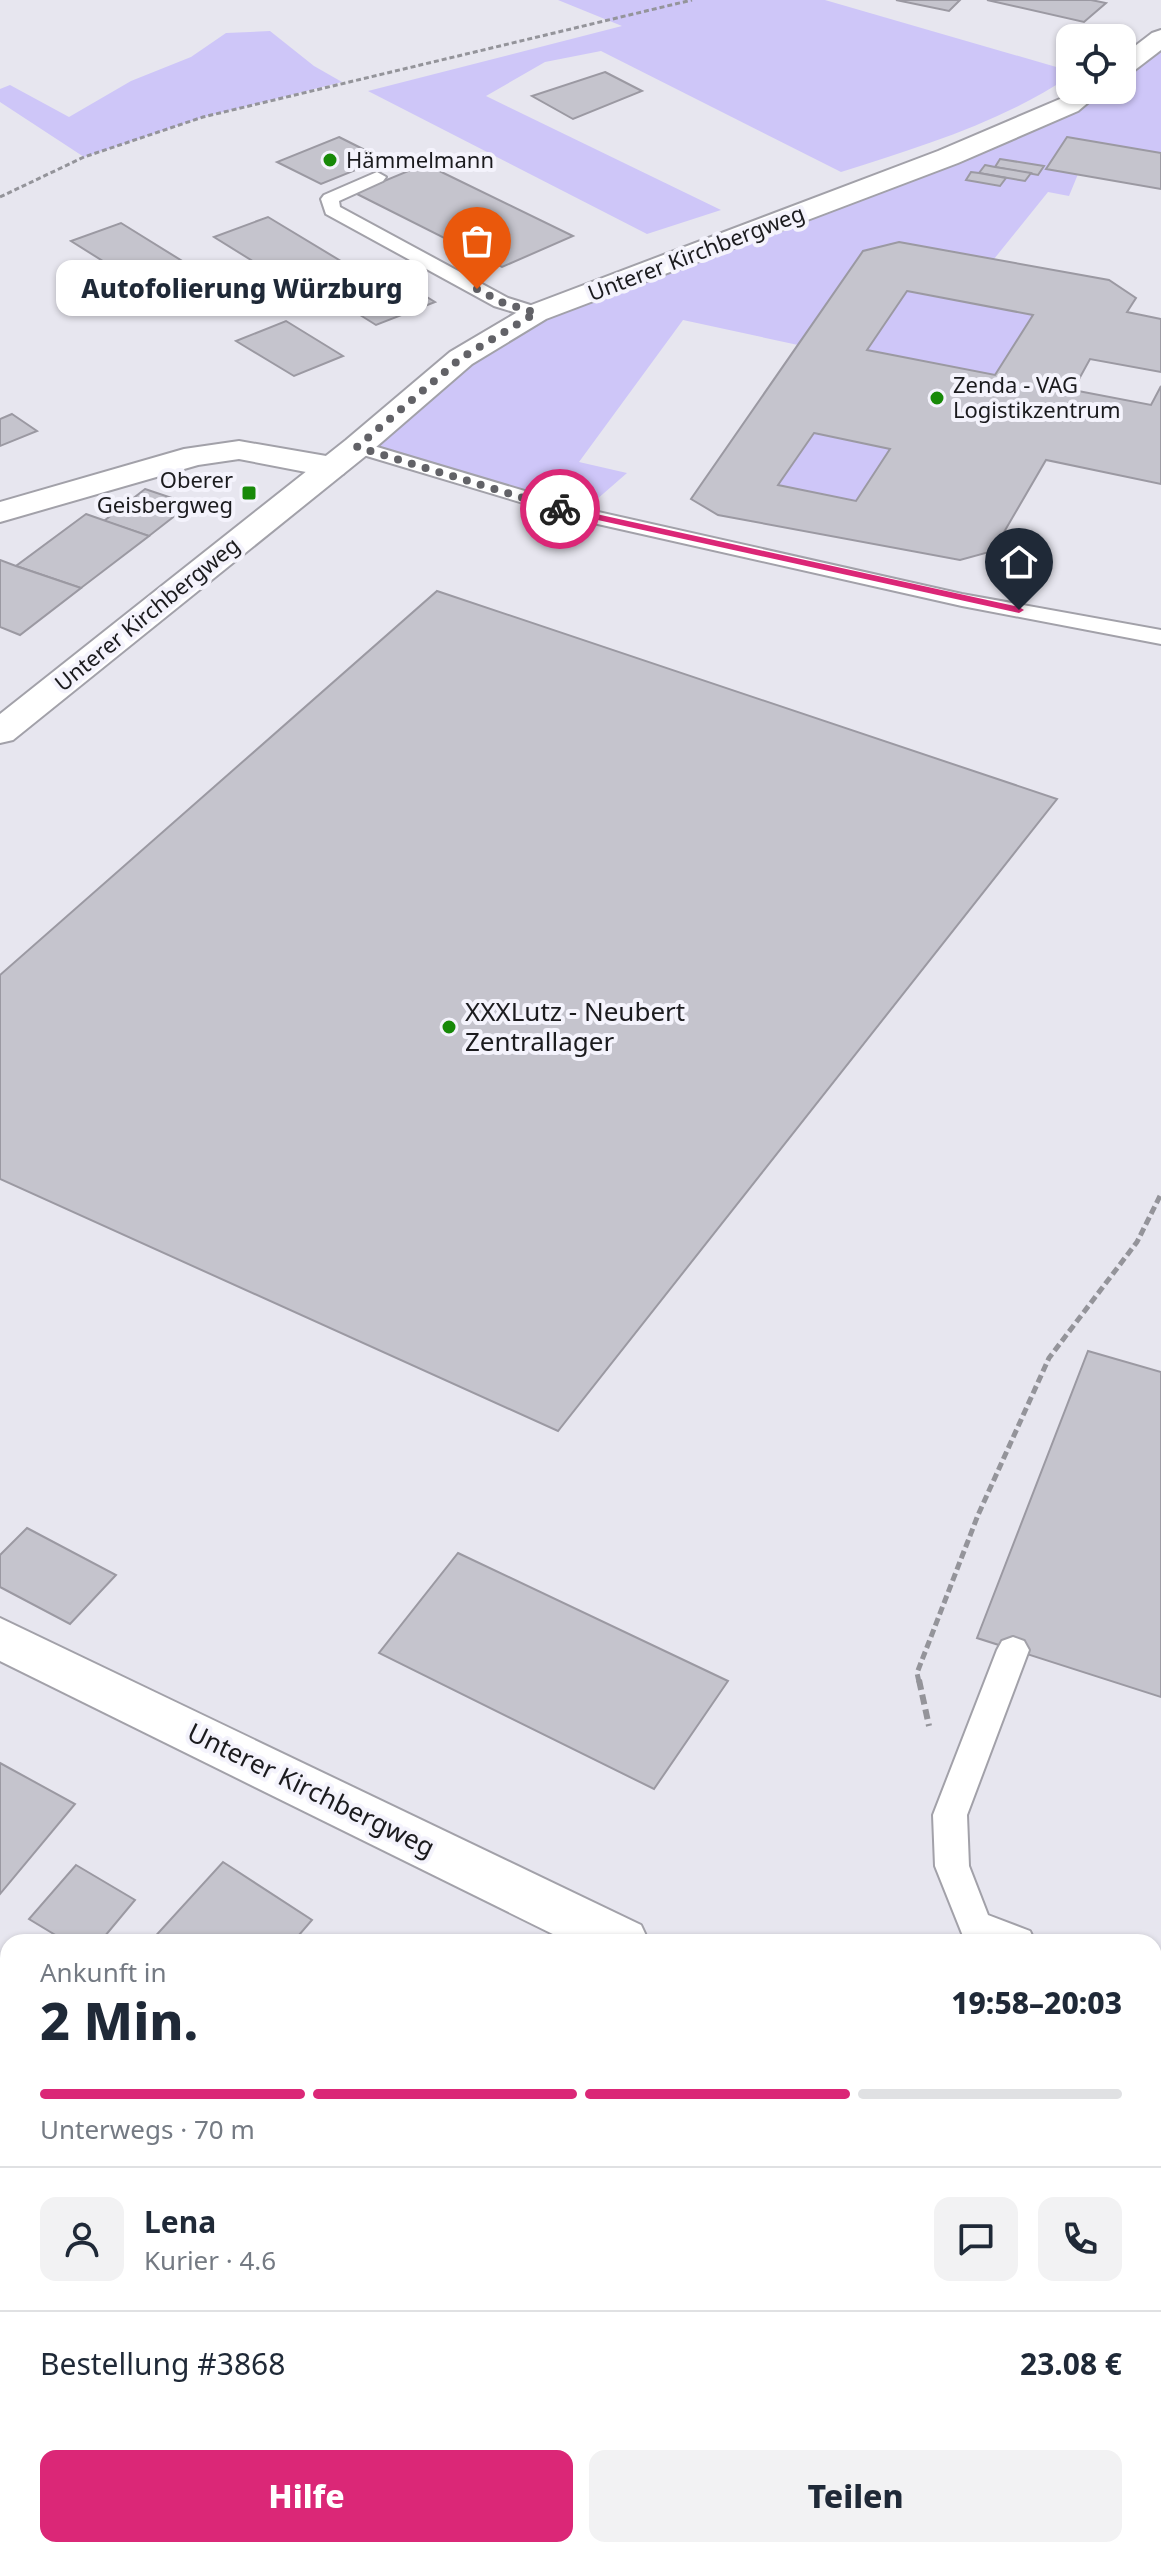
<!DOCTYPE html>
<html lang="de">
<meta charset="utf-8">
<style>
body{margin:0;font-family:"Noto Sans",sans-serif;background:#f2f2f3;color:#1f2937;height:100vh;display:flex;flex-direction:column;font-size:30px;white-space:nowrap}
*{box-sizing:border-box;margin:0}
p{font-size:26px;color:#747a83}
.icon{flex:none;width:44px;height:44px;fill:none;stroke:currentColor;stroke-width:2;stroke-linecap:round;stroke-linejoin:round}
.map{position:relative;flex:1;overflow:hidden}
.details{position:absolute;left:0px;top:1934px;width:1162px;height:624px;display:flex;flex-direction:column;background:#fff;border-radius:24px 24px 0 0;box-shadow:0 2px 6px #0004}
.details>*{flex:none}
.buttons{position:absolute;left:1056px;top:24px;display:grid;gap:16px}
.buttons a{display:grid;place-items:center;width:80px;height:80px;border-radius:16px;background:#fff;box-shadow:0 2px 6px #0004;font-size:40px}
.pin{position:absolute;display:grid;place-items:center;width:68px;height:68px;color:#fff;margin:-82px -34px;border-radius:50% 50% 50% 0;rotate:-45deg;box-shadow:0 0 8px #0007}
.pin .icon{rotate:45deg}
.courier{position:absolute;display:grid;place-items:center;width:80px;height:80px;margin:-40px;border:6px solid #db2777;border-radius:50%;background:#fff;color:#222;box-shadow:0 2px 10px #0007}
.bubble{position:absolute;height:56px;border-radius:16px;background:#fff;box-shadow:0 2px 6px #0004;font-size:26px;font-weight:800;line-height:56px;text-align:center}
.head em{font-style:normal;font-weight:800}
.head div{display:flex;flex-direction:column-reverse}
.head{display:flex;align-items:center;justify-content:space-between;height:136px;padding:0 40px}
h1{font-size:52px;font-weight:800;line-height:60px}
.bar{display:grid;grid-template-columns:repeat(4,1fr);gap:12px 8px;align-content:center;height:96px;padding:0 40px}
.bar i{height:10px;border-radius:6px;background:#e0e1e3}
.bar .current{background:#db2777}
.bar p{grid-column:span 4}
.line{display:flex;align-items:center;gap:20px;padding:0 40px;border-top:2px solid #e0e1e3}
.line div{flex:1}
.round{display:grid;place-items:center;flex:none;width:84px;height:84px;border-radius:16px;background:#f2f2f3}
.primary-button{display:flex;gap:16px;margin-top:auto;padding:16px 40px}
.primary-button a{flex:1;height:92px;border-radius:16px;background:#db2777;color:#fff;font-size:32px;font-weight:800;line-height:92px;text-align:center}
.primary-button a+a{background:#f2f2f3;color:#1f2937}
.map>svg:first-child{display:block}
.green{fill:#cec6f8}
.building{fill:#c5c4cd;stroke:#9b99a2;stroke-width:2;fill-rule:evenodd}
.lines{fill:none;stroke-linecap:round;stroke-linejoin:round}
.service-casing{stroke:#a2a1a9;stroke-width:4}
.minor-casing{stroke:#a2a1a9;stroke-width:4}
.tertiary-casing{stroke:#a2a1a9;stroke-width:4}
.path-far2{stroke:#94949a;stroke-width:3;stroke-dasharray:5 3;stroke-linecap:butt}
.path-far1{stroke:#94949a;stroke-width:5;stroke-dasharray:8 4;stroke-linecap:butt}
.path{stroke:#94949a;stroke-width:6;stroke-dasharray:10 5;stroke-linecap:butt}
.service{fill:#fff;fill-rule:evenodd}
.minor{fill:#fff;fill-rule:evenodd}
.tertiary{fill:#fff;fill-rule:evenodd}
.route{fill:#db2777}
.done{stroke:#626267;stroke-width:8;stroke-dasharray:0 14.4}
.poi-dot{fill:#178908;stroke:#f4f3fc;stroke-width:3}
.labels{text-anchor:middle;stroke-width:8;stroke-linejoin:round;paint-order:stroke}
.far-poi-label{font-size:22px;fill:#1b1b1e;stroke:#f4f3fc;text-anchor:start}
.far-street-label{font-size:22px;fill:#1b1b1e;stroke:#f4f3fc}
.poi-label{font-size:26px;fill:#1b1b1e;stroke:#f4f3fc;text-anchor:start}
.street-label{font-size:26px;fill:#1b1b1e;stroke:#f4f3fc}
</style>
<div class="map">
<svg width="1161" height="2558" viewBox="0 0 1161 2558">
<rect width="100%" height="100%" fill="#e7e6ef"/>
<g class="green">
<path d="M558,0h267l245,71v5c-68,46 -151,71 -229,96l-240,-121 -56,11 -59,34 235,114 -74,24 -279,-143 254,-65z"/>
<path d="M270,31l44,35 28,16 -139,35 -119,40 -84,-55v-13l10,-4 59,32 62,-36 60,-24 35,-24z"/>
<path d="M1161,38v115l-83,21 -9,22 -21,-4 -54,67 -95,-17 -36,9 -65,94 -115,-25 -104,142 48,11 -47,41 -223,-67 179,-134 554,-223h32v-22z"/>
<path d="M907,291l126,24 -38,60 -128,-25z"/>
<path d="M814,433l76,16 -34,52 -78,-16z"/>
</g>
<g class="building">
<path d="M896,0h64l-11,11z"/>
<path d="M987,0h104l15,3 -22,19z"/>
<path d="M605,72l37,19 -69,28 -41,-23z"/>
<path d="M339,137l44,22 -62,25 -44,-22z"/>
<path d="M1067,137l94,16v36l-115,-20z"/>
<path d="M1000,159l44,7 -6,9 -43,-8z"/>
<path d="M425,164l148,72 -71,31 -147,-74z"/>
<path d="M985,165l10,2 36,6 -6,8 -46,-8z"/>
<path d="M971,172l8,1 27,5 -6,8 -34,-6z"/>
<path d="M268,217l101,61 17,-6 49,30 -59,23 -43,-27 -13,5 -106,-66z"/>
<path d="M121,223l108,67 -50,19 -108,-68z"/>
<path d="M899,242l210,38 27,18 -9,14 34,7v53l-71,-13 -17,31 78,15 10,-19v98l-115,-24 -53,91 -33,9 -242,-45 -27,-16 172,-248zM907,291l126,24 -38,60 -128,-25zM814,433l76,16 -34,52 -78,-16z"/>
<path d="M286,321l57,35 -49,20 -58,-35z"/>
<path d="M12,414l25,17 -37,15v-27z"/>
<path d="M145,489l45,15 -41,32 -45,-15z"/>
<path d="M86,514l63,22 -68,52 -65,-22z"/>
<path d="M0,560l16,6 65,22 -61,47 -20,-8z"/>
<path d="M437,591l620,208 -499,632 -558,-252v-204z"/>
<path d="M1088,1351l73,21v325l-184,-59z"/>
<path d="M27,1528l89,47 -46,49 -70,-37v-32z"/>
<path d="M458,1553l270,128 -74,108 -275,-136z"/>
<path d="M0,1763l75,41 -75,90z"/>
<path d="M223,1862l89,58 -19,22h-143z"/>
<path d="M76,1865l59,35 -35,42h-33l-38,-23z"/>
<path d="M8,2011v88l-8,-5v-74z"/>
<path d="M0,2094l8,5v62l-8,10z"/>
<path d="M0,2272l8,5v71l-8,10z"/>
<path d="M8,2474v76h183l-6,8h-185v-74z"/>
<path d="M358,2550h42l-5,8h-26z"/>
</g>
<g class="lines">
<g class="service-casing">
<g id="service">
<path d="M377,172l9,5 -3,4 -44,20 1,6 168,91 35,11v8l-7,2 -42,-13 -168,-92 -5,-15 3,-4z"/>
<path d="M357,441l228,68 377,85 199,36v14l-199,-38 -382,-86 -230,-69 -3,-4 3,-4z"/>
<path d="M1013,1637l11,4 5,9 -62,165 2,51 19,49 42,16 5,11h-56l-16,-6 -28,-70 -2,-51 64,-165 5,-9z"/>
<path d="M1154,1978l7,3v32l-7,-3z"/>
</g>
</g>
<g class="minor-casing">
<path id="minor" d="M239,441l93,16 11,3 5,7 -5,7 -11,3 -93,-18 -41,6 -198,57v-20l184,-53z"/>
</g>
<g class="tertiary-casing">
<g id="tertiary">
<path d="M1161,30v20l-30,23 -9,3v-20l30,-23z"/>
<path d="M1073,90h30l-25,21 -120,52 -412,156 -74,45 -104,90 -355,286 -13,3v-29l346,-274 104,-88 76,-45 412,-156 122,-52z"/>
<path d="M0,1618l641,307 8,17h-80l-569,-281z"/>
<path d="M1154,2174l7,2v56l-7,-2z"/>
</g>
</g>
<path class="path-far2" d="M0,197l84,-40 119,-40 489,-117"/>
<path class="path-far1" d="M919,1682l-2,-9 61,-158 71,-157 88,-116 24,-48"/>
<path class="path" d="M919,1680l10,46"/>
<use href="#service" class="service"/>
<use href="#minor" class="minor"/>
<use href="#tertiary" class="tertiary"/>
</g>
<path class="route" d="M560,506l459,101 5,3 -5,3 -462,-102z"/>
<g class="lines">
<path class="done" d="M477,289l24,13 35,11 -75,45 -104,89 203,62"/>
</g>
<g class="poi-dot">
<circle cx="330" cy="160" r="8"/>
<circle cx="937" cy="398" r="8"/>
<rect x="241" y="485" width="16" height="16" rx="4"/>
<circle cx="449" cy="1027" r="8"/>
</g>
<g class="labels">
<g class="far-poi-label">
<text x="346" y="168">Hämmelmann</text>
<text x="953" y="393">Zenda - VAG<tspan x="953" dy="25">Logistikzentrum</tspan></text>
<text x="233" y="488" text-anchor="end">Oberer<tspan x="233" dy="25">Geisbergweg</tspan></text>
</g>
<g class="far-street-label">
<text transform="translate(696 253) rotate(-21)" y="8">Unterer Kirchbergweg</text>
<text transform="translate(147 614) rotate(-39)" y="8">Unterer Kirchbergweg</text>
</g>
<g class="poi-label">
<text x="465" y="1021">XXXLutz - Neubert<tspan x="465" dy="30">Zentrallager</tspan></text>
</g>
<g class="street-label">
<text transform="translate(311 1790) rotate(26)" y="9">Unterer Kirchbergweg</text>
</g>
</g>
</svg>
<div class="buttons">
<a><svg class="icon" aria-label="locate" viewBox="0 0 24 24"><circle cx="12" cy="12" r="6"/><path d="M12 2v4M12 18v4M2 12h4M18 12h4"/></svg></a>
</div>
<div class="pin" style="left:477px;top:289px;background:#ea580c"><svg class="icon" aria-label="bag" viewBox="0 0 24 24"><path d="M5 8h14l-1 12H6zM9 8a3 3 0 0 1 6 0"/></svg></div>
<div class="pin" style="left:1019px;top:610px;background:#1f2937"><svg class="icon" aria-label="home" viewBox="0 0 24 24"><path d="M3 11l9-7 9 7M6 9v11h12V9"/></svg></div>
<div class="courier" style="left:560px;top:509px"><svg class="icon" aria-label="bike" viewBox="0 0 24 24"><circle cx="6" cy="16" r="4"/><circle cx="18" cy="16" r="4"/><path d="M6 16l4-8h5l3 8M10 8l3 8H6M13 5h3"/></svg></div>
<div class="bubble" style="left:56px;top:260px;width:372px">Autofolierung Würzburg</div>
<section class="details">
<div class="head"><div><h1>2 Min.</h1><p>Ankunft in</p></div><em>19:58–20:03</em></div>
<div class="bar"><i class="current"></i><i class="current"></i><i class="current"></i><i></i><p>Unterwegs · 70 m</p></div>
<div class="line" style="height:144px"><a class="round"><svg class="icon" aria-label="person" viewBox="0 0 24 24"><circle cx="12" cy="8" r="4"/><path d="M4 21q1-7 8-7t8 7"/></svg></a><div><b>Lena</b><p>Kurier · 4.6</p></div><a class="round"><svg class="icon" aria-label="chat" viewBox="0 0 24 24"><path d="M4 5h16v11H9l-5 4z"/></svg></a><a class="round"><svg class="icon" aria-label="phone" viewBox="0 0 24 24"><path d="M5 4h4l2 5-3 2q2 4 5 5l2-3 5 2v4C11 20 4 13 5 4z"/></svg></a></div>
<div class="line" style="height:104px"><div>Bestellung #3868</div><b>23.08 €</b></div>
<div class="primary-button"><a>Hilfe</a><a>Teilen</a></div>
</section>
</div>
